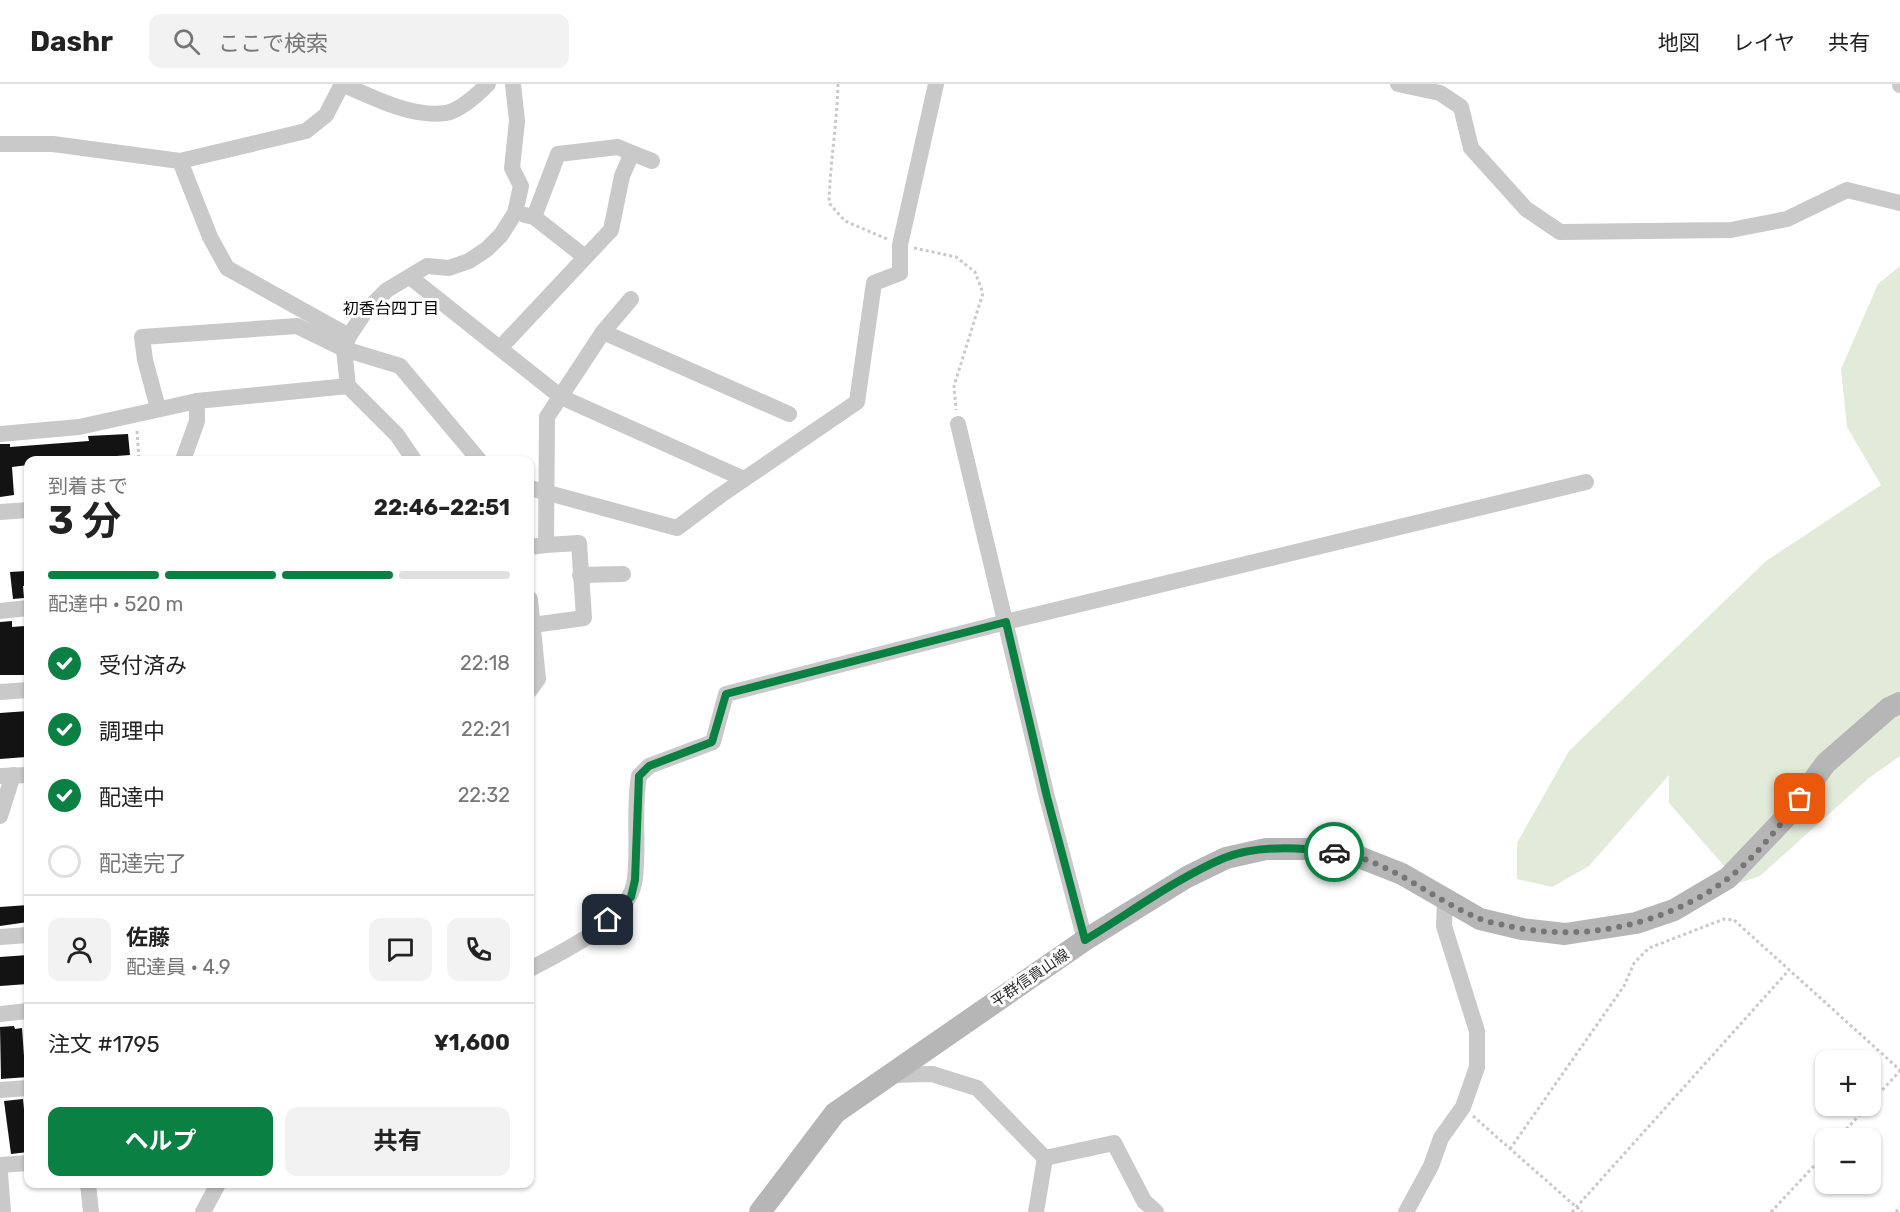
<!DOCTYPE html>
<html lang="ja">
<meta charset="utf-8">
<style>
body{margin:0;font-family:Rubik,"Noto Sans JP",sans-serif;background:#f2f2f2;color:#222;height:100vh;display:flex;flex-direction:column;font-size:22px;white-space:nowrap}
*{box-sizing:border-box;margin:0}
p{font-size:20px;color:#767676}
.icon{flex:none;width:33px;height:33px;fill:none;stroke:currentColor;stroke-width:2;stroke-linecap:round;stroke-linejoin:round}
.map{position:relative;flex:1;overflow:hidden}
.sheet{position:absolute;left:24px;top:372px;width:510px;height:732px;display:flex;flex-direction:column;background:#fff;border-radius:12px;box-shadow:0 2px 4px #0004}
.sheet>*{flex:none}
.buttons{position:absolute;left:1815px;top:966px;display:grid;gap:12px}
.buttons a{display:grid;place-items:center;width:66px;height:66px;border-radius:12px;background:#fff;box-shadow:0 2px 4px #0004;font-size:30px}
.pin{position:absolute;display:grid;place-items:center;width:51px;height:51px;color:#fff;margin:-26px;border-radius:12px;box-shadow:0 3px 9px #0006}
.courier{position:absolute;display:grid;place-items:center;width:60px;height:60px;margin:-30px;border:4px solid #0b8043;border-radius:50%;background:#fff;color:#222;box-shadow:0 2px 8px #0007}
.head em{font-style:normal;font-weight:700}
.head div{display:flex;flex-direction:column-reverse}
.head{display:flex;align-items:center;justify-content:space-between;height:102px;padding:0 24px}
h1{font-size:39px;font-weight:700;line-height:45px}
.bar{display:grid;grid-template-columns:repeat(4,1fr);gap:9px 6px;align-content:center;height:72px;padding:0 24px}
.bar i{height:8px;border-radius:4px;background:#e0e0e0}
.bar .current{background:#0b8043}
.bar p{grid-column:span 4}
.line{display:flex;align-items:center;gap:15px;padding:0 24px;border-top:2px solid #e0e0e0}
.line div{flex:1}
.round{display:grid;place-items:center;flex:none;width:63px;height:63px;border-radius:12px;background:#f2f2f2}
ol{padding:0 24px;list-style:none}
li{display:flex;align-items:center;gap:18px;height:66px}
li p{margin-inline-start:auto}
li .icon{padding:6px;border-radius:50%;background:#0b8043;color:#fff;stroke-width:4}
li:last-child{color:#767676}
li i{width:33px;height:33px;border:3px solid #e0e0e0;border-radius:50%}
.cta{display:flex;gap:12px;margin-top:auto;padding:12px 24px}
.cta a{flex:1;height:69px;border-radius:12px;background:#0b8043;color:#fff;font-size:24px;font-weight:700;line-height:69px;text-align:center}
.cta a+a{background:#f2f2f2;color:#222}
header{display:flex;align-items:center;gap:36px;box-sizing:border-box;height:84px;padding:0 30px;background:#fff;border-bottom:2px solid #e0e0e0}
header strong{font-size:28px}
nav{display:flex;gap:33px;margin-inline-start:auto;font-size:21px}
.search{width:420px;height:54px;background:#f2f2f2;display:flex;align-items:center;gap:15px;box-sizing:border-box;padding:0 21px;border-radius:12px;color:#767676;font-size:22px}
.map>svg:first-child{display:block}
.green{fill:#e2ead9}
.building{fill:#131313}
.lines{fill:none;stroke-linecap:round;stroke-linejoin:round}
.path{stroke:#c9c9c9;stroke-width:3;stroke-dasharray:3 3;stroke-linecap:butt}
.street{stroke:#c9c9c9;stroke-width:16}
.secondary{stroke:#b6b6b6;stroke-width:22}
.done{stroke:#767676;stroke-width:6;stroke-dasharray:0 10.8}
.route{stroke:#0b8043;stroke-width:8}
.labels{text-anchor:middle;stroke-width:6;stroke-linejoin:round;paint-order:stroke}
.street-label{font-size:15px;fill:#2c2c2c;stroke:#fff}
.neighbourhood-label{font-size:16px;fill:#000;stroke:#fff}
</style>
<header>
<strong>Dashr</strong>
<div class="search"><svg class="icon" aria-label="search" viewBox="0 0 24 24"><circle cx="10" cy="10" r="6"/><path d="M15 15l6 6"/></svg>ここで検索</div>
<nav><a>地図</a><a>レイヤ</a><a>共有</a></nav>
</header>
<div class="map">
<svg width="1900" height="1128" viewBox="0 0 1900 1128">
<rect width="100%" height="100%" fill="#fff"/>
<path class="green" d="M1900,182v490l-31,22 -109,98 -21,7 -70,-80v-28l-80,91 -37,21 -35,-8v-36l52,-92 197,-190 115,-76 -34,-58 -6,-58 37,-85z"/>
<g class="building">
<path d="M128,350l2,21 -27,2v3h-75v5l-16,2 2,28 -14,2v-53h10v3l79,-6 -1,-5z"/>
<path d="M26,487l1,15h-4l1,12 -11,1 -3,-27z"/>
<path d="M12,537v6l13,-1 3,49h-28v-53z"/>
<path d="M28,627v43l-2,3 -26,2v-46z"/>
<path d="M28,821v17l-28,4v-19z"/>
<path d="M28,871v29l-28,2v-29z"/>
<path d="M14,942l1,3 7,-1 2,28 4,-1v22l-27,2 -1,-52z"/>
<path d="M23,1015l5,53 -17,2 -7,-53z"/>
</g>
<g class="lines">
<g class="path">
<path d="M838,0c-1,40 -8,79 -9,119l16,18 42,18"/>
<path d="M914,164l42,9 19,15 8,21 -29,93 2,24"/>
<path d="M137,347l2,29"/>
<path d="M1870,1019l30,-32"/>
<path d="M1473,1032l109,96"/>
<path d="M1838,1054l30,-32"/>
<path d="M1510,1065l114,-163 10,-23 15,-15 75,-29 10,1 166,150"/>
<path d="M1572,1128l217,-242"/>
<path d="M1771,1128l55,-59"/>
<path d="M1896,1128l4,-5"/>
</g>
<g class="street">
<path d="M342,0c30,13 70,34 104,29 15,-3 32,-19 42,-29"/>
<path d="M1398,0l42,9 21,14 10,41 55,61 34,23 171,-2 56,-11 60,-29 53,13"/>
<path d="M1900,0v1"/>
<path d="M0,60h53l127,17 126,-30 20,-16 16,-31"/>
<path d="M632,69l20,8"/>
<path d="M180,77l30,76 17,31 122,68"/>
<path d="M525,131l9,2 51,40"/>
<path d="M410,193l151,120 183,82"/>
<path d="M603,248l186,82"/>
<path d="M501,263l110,-117 11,-54 10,-23 -14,-6 -60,7 -24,63"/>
<path d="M158,324l-13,-48 -3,-23 155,-11 47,23 56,17 79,94"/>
<path d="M958,340l89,373 38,143"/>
<path d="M0,350l79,-7 118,-26"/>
<path d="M183,376l14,-39v-20l151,-15"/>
<path d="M414,376l-17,-25 -49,-49 -4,-37 5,-13 16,-24 22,-22 40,-24 22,2 20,-7 18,-12 14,-14 14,-22 6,-27 -9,-18 5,-47 -4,-37"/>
<path d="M530,404l147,40 44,-33 136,-93 17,-119 26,-10v-28l36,-161"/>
<path d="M0,428l28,-2"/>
<path d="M530,463l16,-2 1,-128 56,-85 28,-33"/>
<path d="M580,491l43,-1"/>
<path d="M530,515l8,80 -8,11"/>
<path d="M0,527l28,-3"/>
<path d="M533,541l51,-7 -5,-75 -33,2"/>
<path d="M0,608l28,-2"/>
<path d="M0,692l28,-1"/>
<path d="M0,732l13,-41"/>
<path d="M0,853l28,-2"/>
<path d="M530,885c33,-18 101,-48 105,-91 4,-33 -2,-69 4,-102l10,-10 64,-24 13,-48 280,-72 580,-140"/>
<path d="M0,930l28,-3"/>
<path d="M888,991l44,-1 45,14 68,70"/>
<path d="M0,1006l28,-2"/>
<path d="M1045,1074l69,-15 30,58 12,11"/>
<path d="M0,1081l28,-2"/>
<path d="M0,1089l3,39"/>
<path d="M88,1100l3,28"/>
<path d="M203,1128l15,-28"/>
<path d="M1036,1128l9,-54"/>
<path d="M1406,1128l25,-46 10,-28 22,-31 14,-40v-36l-33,-105 1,-25"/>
</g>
<path class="secondary" d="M760,1128l75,-99 250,-173 102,-63 39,-19 40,-9h44l44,6 48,19 78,45 42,10 43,5 71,-11 38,-13 54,-32 58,-61 40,-54 63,-55 11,-5"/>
</g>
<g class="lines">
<path class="done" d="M1334,768c55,7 94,45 144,66 9,4 21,6 31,8 73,17 156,-1 217,-46 28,-21 53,-53 74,-81"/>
<path class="route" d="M608,836l23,-23 4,-17 4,-104 10,-10 63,-24 14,-48 280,-72 41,175 38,143c45,-27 90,-61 139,-82 33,-13 75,-11 110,-6"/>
</g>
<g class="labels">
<g class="street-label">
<text transform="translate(1030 894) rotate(-34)" y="5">平群信貴山線</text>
</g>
<g class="neighbourhood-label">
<text x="391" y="230">初香台四丁目</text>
</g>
</g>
</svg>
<div class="buttons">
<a>+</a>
<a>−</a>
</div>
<div class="pin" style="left:1800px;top:715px;background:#ea580c"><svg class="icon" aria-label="bag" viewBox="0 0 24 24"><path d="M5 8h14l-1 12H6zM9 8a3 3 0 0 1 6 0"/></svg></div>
<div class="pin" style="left:608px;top:836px;background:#1f2937"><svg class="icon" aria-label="home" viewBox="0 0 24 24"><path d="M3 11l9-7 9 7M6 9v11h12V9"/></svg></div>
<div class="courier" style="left:1334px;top:768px"><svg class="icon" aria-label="car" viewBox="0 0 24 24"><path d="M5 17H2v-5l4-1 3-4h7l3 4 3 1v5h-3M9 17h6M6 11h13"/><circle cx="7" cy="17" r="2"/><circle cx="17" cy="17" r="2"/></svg></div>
<section class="sheet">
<div class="head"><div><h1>3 分</h1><p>到着まで</p></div><em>22:46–22:51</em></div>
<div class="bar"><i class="current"></i><i class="current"></i><i class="current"></i><i></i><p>配達中 · 520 m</p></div>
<ol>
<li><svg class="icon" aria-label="check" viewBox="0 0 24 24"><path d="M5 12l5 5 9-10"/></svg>受付済み<p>22:18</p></li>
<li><svg class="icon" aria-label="check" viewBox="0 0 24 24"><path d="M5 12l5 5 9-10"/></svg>調理中<p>22:21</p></li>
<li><svg class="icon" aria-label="check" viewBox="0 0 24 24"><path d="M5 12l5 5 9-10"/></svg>配達中<p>22:32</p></li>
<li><i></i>配達完了</li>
</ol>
<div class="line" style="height:108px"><a class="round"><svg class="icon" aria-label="person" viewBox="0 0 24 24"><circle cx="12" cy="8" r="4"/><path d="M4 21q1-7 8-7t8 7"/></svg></a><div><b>佐藤</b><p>配達員 · 4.9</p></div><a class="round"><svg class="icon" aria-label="chat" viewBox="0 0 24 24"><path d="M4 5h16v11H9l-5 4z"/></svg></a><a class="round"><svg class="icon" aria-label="phone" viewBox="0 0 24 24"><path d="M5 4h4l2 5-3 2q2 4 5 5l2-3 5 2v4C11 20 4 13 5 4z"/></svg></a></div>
<div class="line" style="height:78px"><div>注文 #1795</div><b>¥1,600</b></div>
<div class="cta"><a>ヘルプ</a><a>共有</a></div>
</section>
</div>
